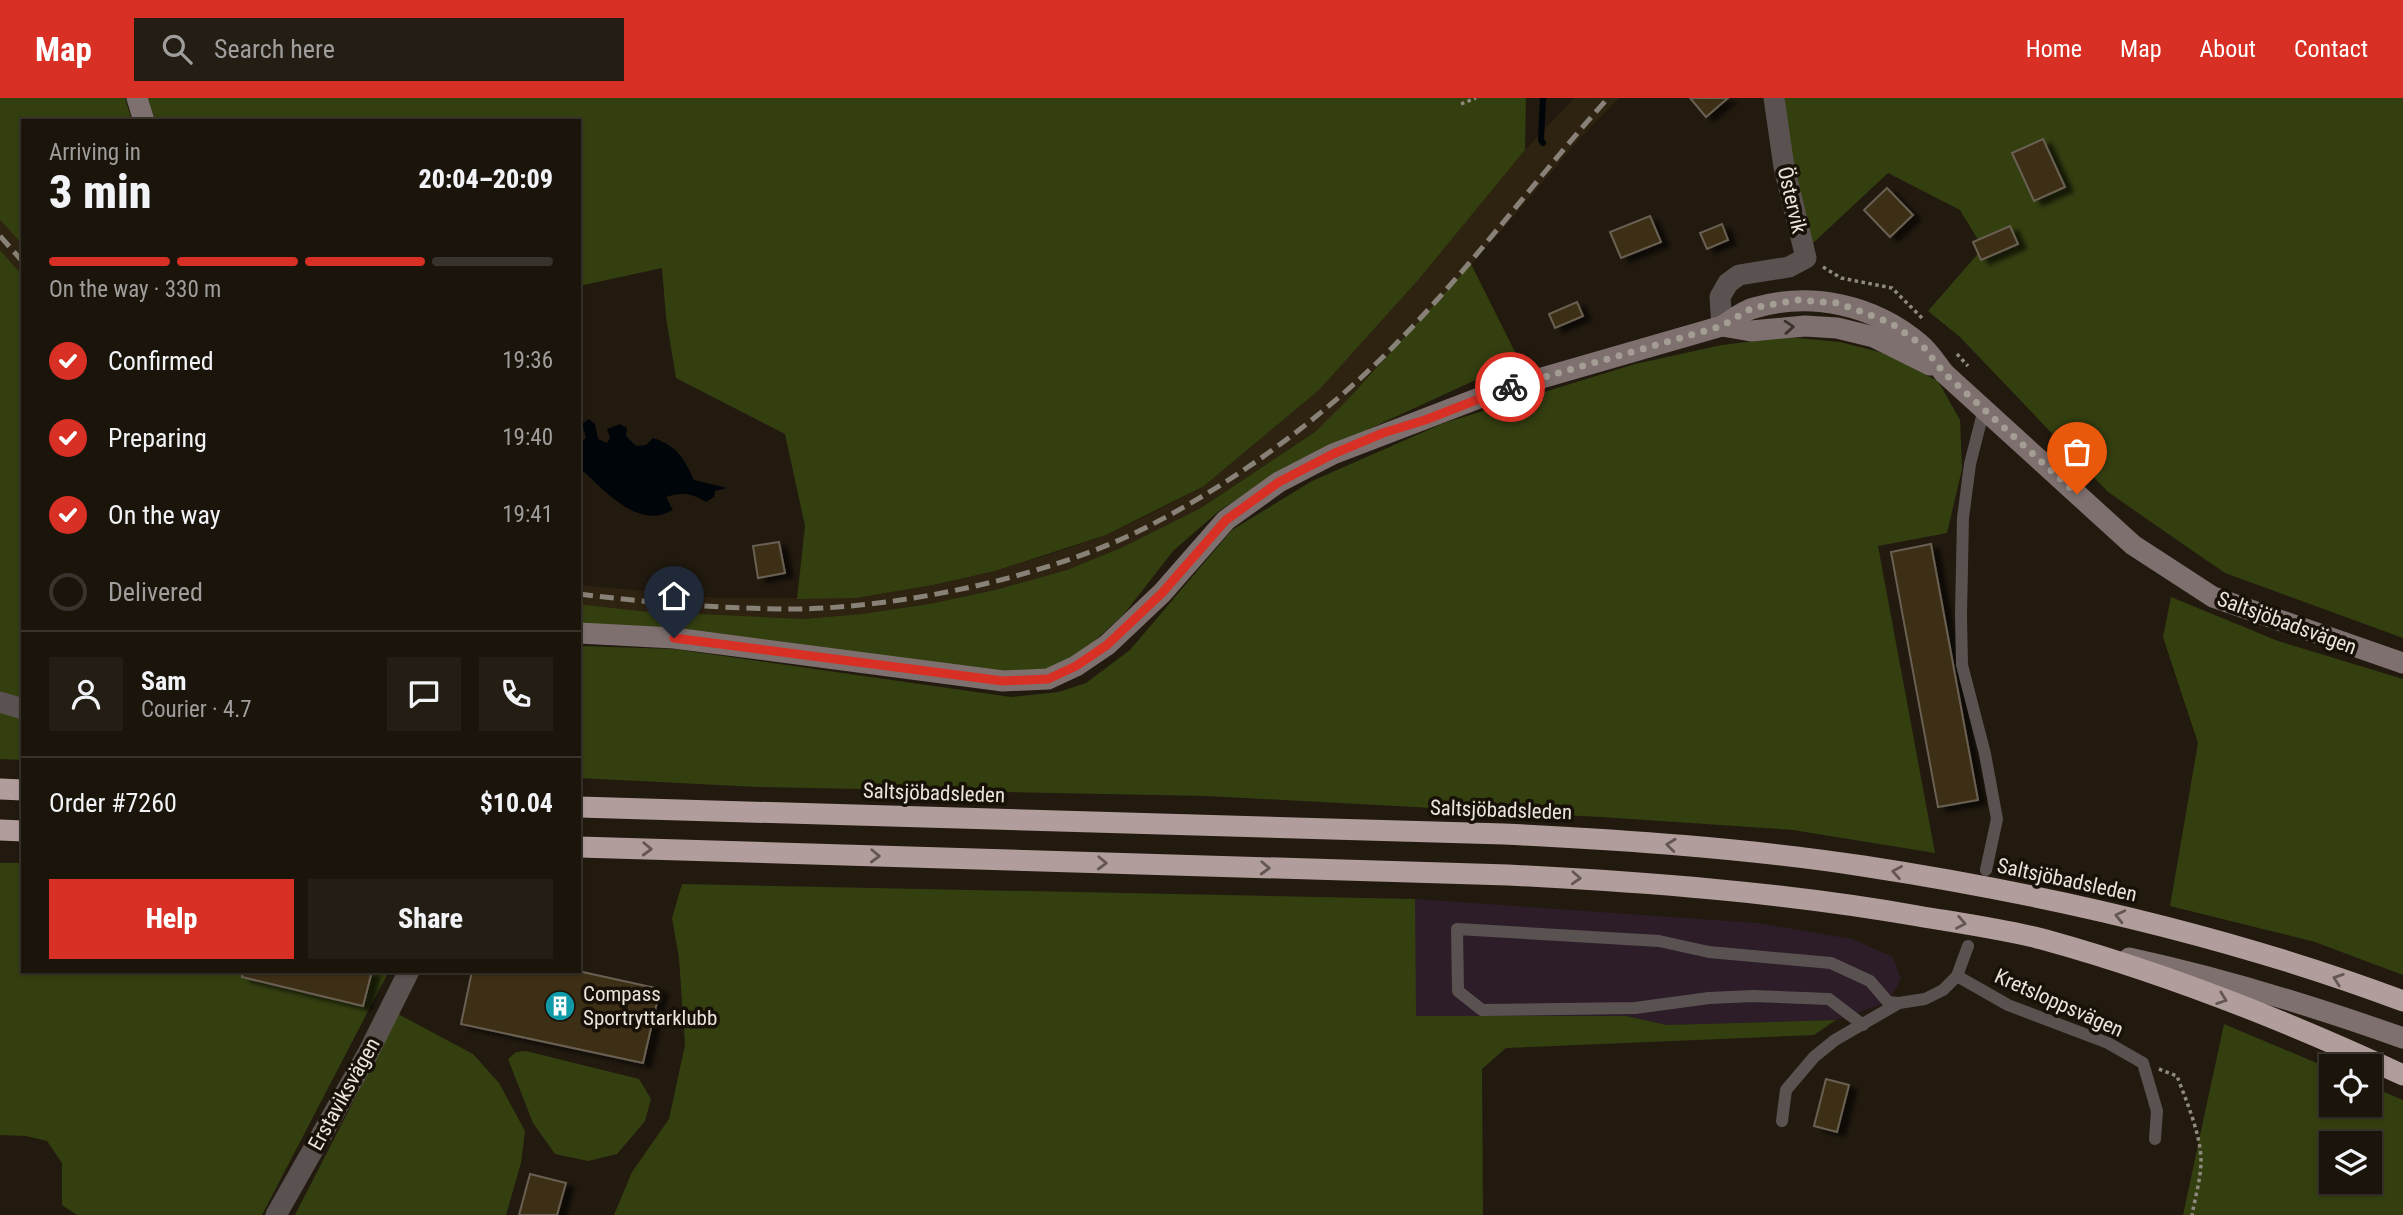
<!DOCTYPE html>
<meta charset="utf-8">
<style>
body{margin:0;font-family:"Roboto Condensed",sans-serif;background:#231d14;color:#f1f3f6;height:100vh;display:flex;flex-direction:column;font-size:26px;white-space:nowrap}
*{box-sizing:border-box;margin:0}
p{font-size:23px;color:#9f9e9d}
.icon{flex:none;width:38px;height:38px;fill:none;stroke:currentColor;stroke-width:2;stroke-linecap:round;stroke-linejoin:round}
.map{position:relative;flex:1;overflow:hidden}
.drawer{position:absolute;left:21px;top:21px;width:560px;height:854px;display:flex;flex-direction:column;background:#1a140b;border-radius:0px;box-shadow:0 2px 5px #0004,0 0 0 2px #38332c}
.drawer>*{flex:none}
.tools{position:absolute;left:2319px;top:956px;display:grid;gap:14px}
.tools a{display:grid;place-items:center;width:63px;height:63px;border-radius:0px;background:#1a140b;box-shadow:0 2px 5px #0004,0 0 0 2px #38332c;font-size:35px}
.pin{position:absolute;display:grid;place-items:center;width:60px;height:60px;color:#fff;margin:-72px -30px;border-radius:50% 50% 50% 0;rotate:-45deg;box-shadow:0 0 7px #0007}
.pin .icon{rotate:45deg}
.courier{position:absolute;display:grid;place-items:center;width:70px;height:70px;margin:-35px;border:5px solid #d93025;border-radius:50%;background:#fff;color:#222;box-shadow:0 2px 9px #0007}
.headline em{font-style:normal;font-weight:800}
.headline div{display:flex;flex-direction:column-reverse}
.headline{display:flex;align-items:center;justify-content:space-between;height:119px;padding:0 28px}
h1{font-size:46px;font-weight:800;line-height:52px}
.bar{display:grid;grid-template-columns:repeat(4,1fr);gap:10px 7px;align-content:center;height:84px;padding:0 28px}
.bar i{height:9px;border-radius:5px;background:#38332c}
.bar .on{background:#d93025}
.bar p{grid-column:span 4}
.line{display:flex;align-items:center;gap:18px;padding:0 28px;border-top:2px solid #38332c}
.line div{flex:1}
.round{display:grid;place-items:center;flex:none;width:74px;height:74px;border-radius:0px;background:#231d14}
ol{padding:0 28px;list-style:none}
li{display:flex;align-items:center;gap:21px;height:77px}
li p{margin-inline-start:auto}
li .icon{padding:7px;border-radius:50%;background:#d93025;color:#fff;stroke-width:4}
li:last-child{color:#9f9e9d}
li i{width:38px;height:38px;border:4px solid #38332c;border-radius:50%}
.action{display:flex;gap:14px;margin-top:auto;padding:14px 28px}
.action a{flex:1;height:80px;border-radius:0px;background:#d93025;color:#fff;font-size:28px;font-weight:800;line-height:80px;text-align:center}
.action a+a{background:#231d14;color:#f1f3f6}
header{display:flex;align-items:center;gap:42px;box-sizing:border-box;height:98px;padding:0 35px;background:#d93025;color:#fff}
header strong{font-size:33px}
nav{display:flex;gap:38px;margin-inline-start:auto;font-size:24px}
.search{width:490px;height:63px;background:#231d14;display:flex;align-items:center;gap:18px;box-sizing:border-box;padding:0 24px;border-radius:0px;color:#9f9e9d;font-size:26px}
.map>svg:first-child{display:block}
.industrial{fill:#2c1d29}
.built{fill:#2e2311}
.green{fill:#343f10;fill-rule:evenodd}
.water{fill:#00050a}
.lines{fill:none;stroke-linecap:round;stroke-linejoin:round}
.stream{stroke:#00050a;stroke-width:6}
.building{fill:#3e2e12;stroke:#696053;stroke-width:2;filter:url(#shadow)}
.path{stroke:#8f897f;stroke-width:3.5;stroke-dasharray:3.5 3.5;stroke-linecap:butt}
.lane{stroke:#5a5251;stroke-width:12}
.street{stroke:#5a5251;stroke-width:21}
.secondary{stroke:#7d706f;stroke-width:21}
.highway{stroke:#b19d9b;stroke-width:21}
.rail{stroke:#878177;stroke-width:5;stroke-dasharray:14 7;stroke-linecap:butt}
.oneway{stroke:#3b322b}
.oneway2{stroke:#645751}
.done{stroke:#a39d94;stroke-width:7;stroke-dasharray:0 12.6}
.route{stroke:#d93025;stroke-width:9}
.labels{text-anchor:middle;stroke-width:7;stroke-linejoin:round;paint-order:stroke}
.street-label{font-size:21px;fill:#e9e4dc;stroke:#181107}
.poi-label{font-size:21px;fill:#e9e4dc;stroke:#181107;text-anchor:start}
</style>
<header>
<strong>Map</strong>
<div class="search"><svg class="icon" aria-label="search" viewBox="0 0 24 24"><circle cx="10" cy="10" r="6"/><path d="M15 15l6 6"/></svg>Search here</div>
<nav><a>Home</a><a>Map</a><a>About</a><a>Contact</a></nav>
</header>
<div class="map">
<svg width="2403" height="1117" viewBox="0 0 2403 1117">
<defs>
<filter id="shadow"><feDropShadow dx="8" dy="4.5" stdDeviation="2" flood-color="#0009"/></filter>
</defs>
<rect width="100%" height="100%" fill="#221a0f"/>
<path class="industrial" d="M1415,801l342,24 95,16 41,18 8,22 -13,23 -52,18 -169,5 -41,-9h-211z"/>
<g class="built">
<path d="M1574,0h45l-39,40 -71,84 -160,176 -34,34 -114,76 -78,39 -56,23 -72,20 -66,14 -67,10 -59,5 -164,-8 -60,-7v-19l140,13h137l77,-13 62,-14 71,-22 40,-14 44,-21 54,-28 115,-96 100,-111 106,-129z"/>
<path d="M0,122l23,25v31l-23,-26z"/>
</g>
<g class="green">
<path d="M0,0h125l7,23h-109v124l-23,-25z"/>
<path d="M148,0h1378l-1,52 -106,129 -100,111 -115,96 -98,49 -111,36 -62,14 -77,13 -59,1 8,-73 -20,-92 -109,-56 -10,-61 -4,-49 -83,18v-165h-424z"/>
<path d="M1784,0h619v540l-178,-65 -48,-33 -69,-48 -148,-155 -32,-26 55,-63 -23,-38 -72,-37 -77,72 -14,-47z"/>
<path d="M0,152l23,26v484l-23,-1z"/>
<path d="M1471,166l48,96 -237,109 -63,42 -46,40 -49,63 -46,42 -34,14 -32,4 -433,-51v-19l60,7 164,8 59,-5 67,-10 66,-14 72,-20 56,-23 78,-39 114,-76 34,-34z"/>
<path d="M1787,239l53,5 43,11 55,28 22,39 2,49 -15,64 -69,13 57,307 -142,-23 -192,-13 -394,-21 -449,-9 -179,-9v-132l95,3 337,48 48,-5 27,-9 44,-33 102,-120 80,-49 132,-58 191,-59 87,-19z"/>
<path d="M2171,499l107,44 125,38v296l-88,-33 -145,-36 28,-163 -35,-106z"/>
<path d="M0,765h23v108h366l-127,244h-185l-15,-10v-42l-15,-22 -21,-5 -26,-1z"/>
<path d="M682,786l733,15 1,117h210l41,9 169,-5 -22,15 -308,13 -24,21 1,146h-869l18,-43 37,-53 16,-74 -6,-87 -7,-40z"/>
<path d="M398,916l75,40 26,29 26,48 -4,32 -15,52h-211z"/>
<path d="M2224,926l107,45v35h39v-18l33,14v115h-220zM2331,1045h39v38h-39z"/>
<path d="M526,953l113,28 12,20 -6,22 -28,33 -29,7 -33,-7 -22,-31 -25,-64 8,-7z"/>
</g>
<path class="water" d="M589,321l6,5 3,15 9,4 3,-5 -3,-9 13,-5 7,4 -1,8 10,10 10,-1 7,-7c24,8 31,20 41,42l33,8 -12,3 -1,6 -8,5c-14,-9 -25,-10 -40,-5l7,13c-35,21 -70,-21 -94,-43v-24l7,-5 -4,-14z"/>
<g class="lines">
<path class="stream" d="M1543,0l-2,42 2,3"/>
</g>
<g class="building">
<path d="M1690,0h38l-22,19z"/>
<path d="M2043,41l22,48 -31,14 -22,-48z"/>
<path d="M1887,90l26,27 -23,22 -26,-27z"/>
<path d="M1650,118l11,26 -40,16 -11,-26z"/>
<path d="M1722,126l6,16 -21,9 -7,-16z"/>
<path d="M2010,128l8,18 -37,16 -8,-18z"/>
<path d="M1577,204l6,14 -28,12 -6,-14z"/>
<path d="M779,444l6,31 -27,5 -5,-32z"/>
<path d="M1931,446l47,256 -40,7 -47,-255z"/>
<path d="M243,873h129l-9,35 -121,-29z"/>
<path d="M472,873h106l82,18 -17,74 -182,-39z"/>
<path d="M1826,981l23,6 -12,47 -23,-6z"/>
<path d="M530,1076l36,9 -9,32h-38z"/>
</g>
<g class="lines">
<g class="path">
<path d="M1461,6l15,-6"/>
<path d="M1823,169l18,11 51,10 30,30"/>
<path d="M1957,256l11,12"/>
<path d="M2159,971l18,7c9,24 24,59 24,85 0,17 -6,37 -9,54"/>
</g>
<g class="lane">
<path d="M1984,311l-14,55 -7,54 -2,97 1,50 23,89 12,65 -11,51"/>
<path d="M1957,878l51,29 100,38 35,20 14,48 -2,28"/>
<path d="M1863,927l-34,-26 -76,-3 -44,2 -74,10 -153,2 -24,-19 -1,-62 202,12 50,11 122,11 39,18 18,21 11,1"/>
<path d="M1782,1023l4,-31 28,-33 21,-17 64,-37 26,-4 18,-9 14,-14 11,-30"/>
</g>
<g class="street">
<path d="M1722,228l-2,-29 8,-14 11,-8 50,-8 17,-9 -22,-91 -10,-69"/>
<path d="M0,604l23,7"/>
<path d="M276,1117l92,-162 41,-82"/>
</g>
<g class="secondary">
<path d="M137,0l7,23"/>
<path d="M1722,228l29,5 54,-5 32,2 37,9 56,28"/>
<path d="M579,535l95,5 329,43 45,-2 28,-13 31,-21 55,-52 64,-73 53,-38 54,-28 167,-64 222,-64c10,-6 21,-15 32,-18 58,-17 120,-3 166,36 9,7 16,19 24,29l189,172 80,52 190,66"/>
<path d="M2129,860c93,20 184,48 274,80"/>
</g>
<g class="highway">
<path d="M0,691l23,1"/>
<path d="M579,709l925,27c120,6 241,14 359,32 183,28 367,70 540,135"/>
<path d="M0,732l23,1"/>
<path d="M579,749l929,28c137,7 273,17 410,41 41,7 84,13 124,23 124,34 245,82 361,136"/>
</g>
<g class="rail">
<path d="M0,138l23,26"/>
<path d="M579,496c73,9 146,15 219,15 108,-2 253,-33 349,-82 90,-46 174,-108 245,-179 77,-78 143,-168 216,-250"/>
</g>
</g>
<defs><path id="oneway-chevron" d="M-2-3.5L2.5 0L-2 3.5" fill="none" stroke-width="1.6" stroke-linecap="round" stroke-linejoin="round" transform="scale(1.75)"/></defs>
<use class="oneway" href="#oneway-chevron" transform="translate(1789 229) rotate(-4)"/>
<g class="oneway2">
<use href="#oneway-chevron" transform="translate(1671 747) rotate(-174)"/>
<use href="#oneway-chevron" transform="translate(647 751) rotate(2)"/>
<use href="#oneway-chevron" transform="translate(875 758) rotate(2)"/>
<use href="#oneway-chevron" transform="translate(1102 765) rotate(2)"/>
<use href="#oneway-chevron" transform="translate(1265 770) rotate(2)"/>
<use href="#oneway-chevron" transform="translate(1897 774) rotate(-170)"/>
<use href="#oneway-chevron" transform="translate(1576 780) rotate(3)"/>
<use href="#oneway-chevron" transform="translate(2120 818) rotate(-167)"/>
<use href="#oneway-chevron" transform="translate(1961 825) rotate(11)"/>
<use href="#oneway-chevron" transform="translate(2338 881) rotate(-161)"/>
<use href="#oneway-chevron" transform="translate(2222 901) rotate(20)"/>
</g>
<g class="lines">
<path class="done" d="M1510,289l212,-61 30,-18 45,-8 41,3 53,20 31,22 22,28 133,121"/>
<path class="route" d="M674,540l329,43 45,-2 28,-13 31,-21 55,-52 64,-73 53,-38 54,-28 50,-21 42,-13 85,-33"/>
</g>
<defs>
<g id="building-disc" transform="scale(1.575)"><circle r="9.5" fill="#0f9aa8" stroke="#181107"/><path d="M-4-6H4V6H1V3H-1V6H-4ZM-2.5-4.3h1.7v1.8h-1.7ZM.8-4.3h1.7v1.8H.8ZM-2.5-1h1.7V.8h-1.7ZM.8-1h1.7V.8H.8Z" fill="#fff"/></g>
</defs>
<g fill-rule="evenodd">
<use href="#building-disc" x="560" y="908"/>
</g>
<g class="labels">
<g class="street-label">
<text transform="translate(1792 102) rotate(77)" y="7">Östervik</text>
<text transform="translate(2287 525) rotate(20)" y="7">Saltsjöbadsvägen</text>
<text transform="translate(934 695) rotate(2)" y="7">Saltsjöbadsleden</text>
<text transform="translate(1501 712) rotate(2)" y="7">Saltsjöbadsleden</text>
<text transform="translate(2067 782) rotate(12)" y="7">Saltsjöbadsleden</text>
<text transform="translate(2059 905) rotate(24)" y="7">Kretsloppsvägen</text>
<text transform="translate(344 996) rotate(-61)" y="7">Erstaviksvägen</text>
</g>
<g class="poi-label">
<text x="583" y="903">Compass<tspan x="583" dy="24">Sportryttarklubb</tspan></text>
</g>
</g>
</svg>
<div class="tools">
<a><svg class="icon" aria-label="locate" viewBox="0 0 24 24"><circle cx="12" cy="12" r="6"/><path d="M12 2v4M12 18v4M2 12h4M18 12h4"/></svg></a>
<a><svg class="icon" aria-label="layers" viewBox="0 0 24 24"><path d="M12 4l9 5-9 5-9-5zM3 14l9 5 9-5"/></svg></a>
</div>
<div class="pin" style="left:2077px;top:396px;background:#ea580c"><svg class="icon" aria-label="bag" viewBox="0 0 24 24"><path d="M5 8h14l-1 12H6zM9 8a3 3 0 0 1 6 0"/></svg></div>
<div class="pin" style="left:674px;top:540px;background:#1f2937"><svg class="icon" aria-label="home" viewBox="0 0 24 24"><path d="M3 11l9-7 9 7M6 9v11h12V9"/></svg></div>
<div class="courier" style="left:1510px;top:289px"><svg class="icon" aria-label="bike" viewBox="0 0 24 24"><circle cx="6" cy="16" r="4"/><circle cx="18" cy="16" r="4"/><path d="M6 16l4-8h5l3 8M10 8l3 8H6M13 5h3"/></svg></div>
<section class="drawer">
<div class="headline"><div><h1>3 min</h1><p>Arriving in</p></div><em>20:04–20:09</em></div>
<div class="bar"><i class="on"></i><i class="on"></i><i class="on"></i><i></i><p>On the way · 330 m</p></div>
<ol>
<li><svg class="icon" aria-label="check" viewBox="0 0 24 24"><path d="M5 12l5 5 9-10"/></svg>Confirmed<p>19:36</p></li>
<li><svg class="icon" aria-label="check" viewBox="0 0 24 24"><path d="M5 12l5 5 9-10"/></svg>Preparing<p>19:40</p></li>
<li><svg class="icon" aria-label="check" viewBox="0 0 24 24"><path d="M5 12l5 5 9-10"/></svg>On the way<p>19:41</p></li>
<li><i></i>Delivered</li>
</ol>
<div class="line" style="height:126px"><a class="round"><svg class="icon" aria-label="person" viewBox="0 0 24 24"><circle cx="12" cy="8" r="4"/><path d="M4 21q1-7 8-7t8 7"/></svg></a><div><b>Sam</b><p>Courier · 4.7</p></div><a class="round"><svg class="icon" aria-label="chat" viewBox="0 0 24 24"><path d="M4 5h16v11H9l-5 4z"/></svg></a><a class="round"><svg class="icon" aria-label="phone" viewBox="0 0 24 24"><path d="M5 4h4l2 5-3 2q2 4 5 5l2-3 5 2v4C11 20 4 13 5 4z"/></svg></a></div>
<div class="line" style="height:91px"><div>Order #7260</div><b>$10.04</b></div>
<div class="action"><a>Help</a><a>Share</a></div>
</section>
</div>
